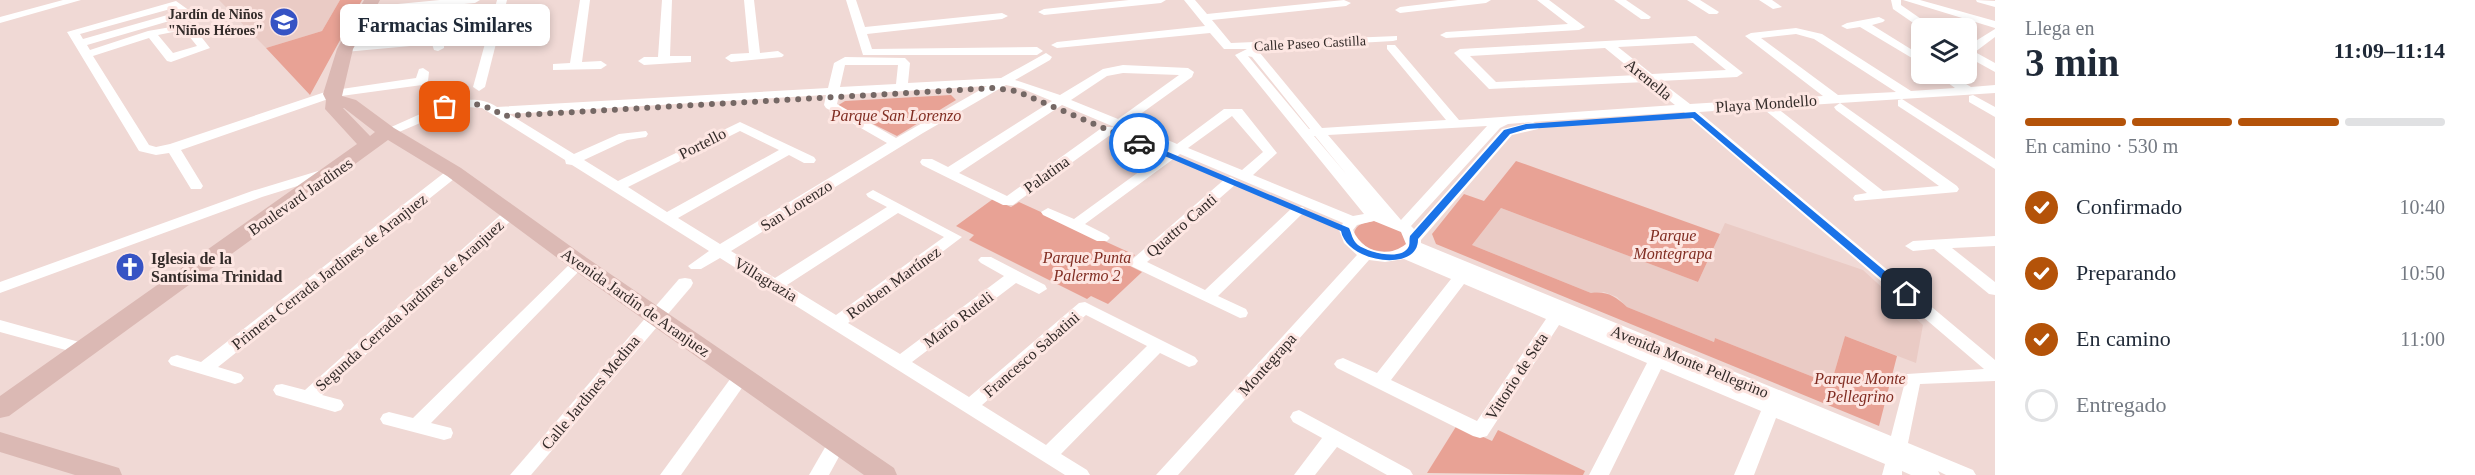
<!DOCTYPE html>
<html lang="es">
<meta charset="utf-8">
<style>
body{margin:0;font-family:"Times New Roman",serif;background:#f2f2f3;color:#1f2937;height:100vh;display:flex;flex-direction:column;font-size:22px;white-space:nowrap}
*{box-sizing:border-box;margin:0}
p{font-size:20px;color:#747a83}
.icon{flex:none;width:33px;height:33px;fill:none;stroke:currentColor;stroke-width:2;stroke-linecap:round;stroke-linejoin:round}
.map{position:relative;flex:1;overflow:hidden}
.sheet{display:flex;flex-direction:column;background:#fff;width:480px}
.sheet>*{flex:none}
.fabs{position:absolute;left:1911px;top:18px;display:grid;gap:12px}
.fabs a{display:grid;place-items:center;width:66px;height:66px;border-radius:9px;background:#fff;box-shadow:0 3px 9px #0003;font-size:30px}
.pin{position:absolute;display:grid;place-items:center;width:51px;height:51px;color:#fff;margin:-26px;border-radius:12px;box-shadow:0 3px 9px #0006}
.courier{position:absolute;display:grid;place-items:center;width:60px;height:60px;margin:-30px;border:4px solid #1a73e8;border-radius:50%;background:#fff;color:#222;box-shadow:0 2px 8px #0007}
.bubble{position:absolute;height:42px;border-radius:9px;background:#fff;box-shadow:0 3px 9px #0003;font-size:20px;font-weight:600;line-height:42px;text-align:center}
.head em{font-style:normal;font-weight:600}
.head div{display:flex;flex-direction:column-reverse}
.head{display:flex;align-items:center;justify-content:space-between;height:102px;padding:0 30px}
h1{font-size:39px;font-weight:600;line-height:45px}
.bar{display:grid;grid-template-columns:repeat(4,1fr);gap:9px 6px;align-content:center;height:72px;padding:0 30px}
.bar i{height:8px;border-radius:4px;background:#e0e1e3}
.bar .selected{background:#b45309}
.bar p{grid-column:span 4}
ol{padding:0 30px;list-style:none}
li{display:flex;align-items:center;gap:18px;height:66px}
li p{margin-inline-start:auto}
li .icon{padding:6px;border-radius:50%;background:#b45309;color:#fff;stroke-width:4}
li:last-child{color:#747a83}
li i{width:33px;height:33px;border:3px solid #e0e1e3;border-radius:50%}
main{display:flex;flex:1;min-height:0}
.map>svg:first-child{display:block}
.built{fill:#eacbc5}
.green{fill:#e8a295}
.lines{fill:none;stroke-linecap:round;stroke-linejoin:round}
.street{fill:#fff;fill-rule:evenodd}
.secondary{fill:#dbb9b4;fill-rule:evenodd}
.route{fill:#1a73e8}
.done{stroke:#756865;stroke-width:6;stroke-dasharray:0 10.8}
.labels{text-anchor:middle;stroke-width:6;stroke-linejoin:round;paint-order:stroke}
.far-poi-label{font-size:14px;font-weight:bold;fill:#332b29;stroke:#fde6e2;text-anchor:end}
.far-street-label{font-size:14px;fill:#332b29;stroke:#fde6e2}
.street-label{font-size:16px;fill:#332b29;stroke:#fde6e2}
.park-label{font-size:16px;font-style:italic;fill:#802c21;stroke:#fde6e2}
.poi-label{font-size:16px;font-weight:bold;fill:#332b29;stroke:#fde6e2;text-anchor:start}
</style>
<main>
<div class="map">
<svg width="1995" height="475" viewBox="0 0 1995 475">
<rect width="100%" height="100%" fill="#f0d9d5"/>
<g class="built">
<path d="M219,0h121l-18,31 -56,17z"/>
<path d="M1501,208l197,74 27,-59 138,47 60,55 -7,38 -71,-27 -14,48 -116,-46 -1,4 -87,-35 -10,-10 -13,-5 -13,1 -119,-48z"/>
</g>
<g class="green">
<path d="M340,0h22l-52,95 -44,-47 56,-17z"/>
<path d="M951,95l5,5 -59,36 -60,-30 8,-5z"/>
<path d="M1516,161l204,73 -22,48 -197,-74 -29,37 119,48c16,-2 24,3 36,14l87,35 1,-4 116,46 14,-48 52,20 -18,70 -443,-182 -4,-10 32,-40 20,7z"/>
<path d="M993,199l18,8 8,-5 116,53 -9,9 16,8 -34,32 -17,-8 -4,3 -118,-59 5,-5 -18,-9z"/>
<path d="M1374,221l19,3 16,15 -7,13c-21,0 -36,1 -48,-18 2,-11 11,-11 20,-13z"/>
<path d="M1457,425l35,16 6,-11 87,41 -2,4 -156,-2z"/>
</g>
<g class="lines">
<g class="street">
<path d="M63,0h18l-81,23v-6z"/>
<path d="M440,0h40l-5,3 -109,10 -5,-3 5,-3z"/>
<path d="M497,0h10l-22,87 -6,4 -6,-4z"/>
<path d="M580,0h10l-8,62 19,-1 6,4 -6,4 -48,1v-6l17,-1z"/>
<path d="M662,0h10l-2,56h21v6l-47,3 -6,-4 6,-4h14z"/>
<path d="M744,0h10l6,53 18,-2 6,4 -2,2 -51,5 -6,-4 6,-4 18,-1z"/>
<path d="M846,0h10l9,27 137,-14 6,3 -6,3 -135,15 5,15 165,-2 6,4 -6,4h-174z"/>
<path d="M1129,0h37l-5,3 -117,12 -6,-3 6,-3z"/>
<path d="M1184,0h11l12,14 137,-14 7,3 -5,3 -134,14 19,23 166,-7v4l-4,1 -140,8 7,4 62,75 124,-8 -59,-71v-4h8l64,75 216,-15 -29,-23 -157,7 -33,-34 -2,-2 6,-4 236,-13 47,37 -6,4 -77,4 30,23 133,-8 -78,-60 6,-3 45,-5 26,6 89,57 44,-3 -19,-14h14l21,13 24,-2v8l-296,19 296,248v21l-75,3 -12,59 65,27 3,5h-30l-8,-4 2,4h-29l-9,-4v4h-20l3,-11 -109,-46 -22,57h-20l27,-64 -100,-42 -52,106h-20l58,-112 -88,-38 -72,111 -7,2 -7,-2 -136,-68 -3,-4 3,-4 6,-2 34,15 74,-94 -47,-20 -19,3 -16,-2 -191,215h-22l201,-220 -13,-12 -5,-13 4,-7 -163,-69 -95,70 22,11 3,3 -3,3h-10l-54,-26 -2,-3 7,-4 26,11 95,-69 -107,-45 -103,68 48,23 96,-69h10l2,3 -2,3 -100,72h-10l-81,-40 -2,-3 2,-3h10l16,8 104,-66 -29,-12 -17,-4 -83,48 -192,118 44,27 112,-71 -19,-10 -2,-3 7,-4 89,47 -114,86 52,31 104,-78 -23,-13 -3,-3 3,-3h10l54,28 2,4 -8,5 -23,-11 -104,79 57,35 110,-94 6,-1 110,55 3,4 -3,4 -6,2 -29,-14 -99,101 26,16 3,5h-25l-345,-217 -19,11h-10l-3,-3 21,-15 -137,-86 -6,-1 -1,-4 -83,-52 -15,-1 -22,4 -6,-4 2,-3c19,-4 39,-8 56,3l331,-19 6,-25 11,-6 60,1 5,5 -2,20 93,-5 45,-25 6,4 -2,3 -35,20 45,15 43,-26 20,-4 65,3 6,4 -2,5 -64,46 49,21 47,-35h18l35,44 -24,22 100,41 11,-2 -129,-159 12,-6h-23l-14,-16 -153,15 -6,-3 6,-3 148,-16zM1796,34l18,5 82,53 -58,3 -77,-57zM1693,43l33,27 -74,4 -34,-27zM1605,48l33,27 -142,7 -26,-26zM1248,56l4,1 58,72h-1zM845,65h53l-2,19 -56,3zM1123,73l56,2 -61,44 -47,-19 36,-24zM987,86l-91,52 -59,-34 2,-9zM826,95l-2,10 2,3 61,35 -167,101 -42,-26 111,-63 15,8h10l2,-3 -2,-3 -74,-35 -122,59 -34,-21 43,-20 19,-3 2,-3 -2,-3 -27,3 -45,20 -65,-40zM1684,112l6,6 294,251 -77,5 -16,62 -470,-193v-3l91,-105 26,-6 2,-3 -7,-4zM1232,116l31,36 -21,18 -54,-22zM1533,122l-31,7 -88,100 -3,-3 89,-98 8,-4zM1487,126l-86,94 -73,-85zM740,131l39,19 -112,62 -39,-25zM1314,136h1l32,39zM898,213l46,24 -108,78 -49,-30zM1374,221l27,11 5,12c-19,15 -44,8 -53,-14l4,-5zM1464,284l82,35 -69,102 -86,-41zM1086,315l61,31 -101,99 -64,-40z"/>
<path d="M1458,0h33l-5,3 -86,10 -5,-3 5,-3z"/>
<path d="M1537,0h12l36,27 -6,3 -133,8 -6,-3 6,-3 122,-8z"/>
<path d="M1614,0h12l25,17 -2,2h-8z"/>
<path d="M1687,0h13l19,12 -2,2h-8z"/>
<path d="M1759,0h13l10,7 -9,2z"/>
<path d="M1891,0h10v5l33,23 -12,1 -29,-20z"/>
<path d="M1903,0h17l75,21v7z"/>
<path d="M1976,0l19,1v6l-18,-5z"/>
<path d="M176,1l14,10v4l-103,30 3,5 58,-19 40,-7 4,1 18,23 -39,14 -4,-1 -18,-23 -56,18 56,89 7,2 14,-3 158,-53 88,-13 3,-9 4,-1 6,4 -1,9 -6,4 -88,12 -153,53 22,36 -2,3h-10l-22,-36 -13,2 -17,-4 -72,-119zM174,8l4,4 -95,27 -3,-5zM178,31h7l12,15 -24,7 -15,-18z"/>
<path d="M1879,17l6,3 -2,2 -11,3 50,31v8l-62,-37 -13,2 -6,-3 6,-3z"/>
<path d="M1995,29v8l-20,15 20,11v9l-29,-16v-9z"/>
<path d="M438,37l6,3v8l-6,3 -4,-1 -2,-6 -87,8 -6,-3 6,-3z"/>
<path d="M1973,95l22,12v10l-26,-15v-6z"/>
<path d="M1902,99l93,60v10l-97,-63v-6z"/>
<path d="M1840,103l117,83 2,3 -2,3 -102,9 -2,-3 2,-3 12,-2 -101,-82 6,-4 5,1 106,83 56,-5 -103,-76 -2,-3z"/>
<path d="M427,111l5,1 1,3 -1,3 -40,17 -5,1 -7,-4z"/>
<path d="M328,168l7,4 -2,3 -71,22 -262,96v-11l252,-91z"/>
<path d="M454,168l5,1 2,3 -2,3 -241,192 23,7 3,4 -3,4 -6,2 -64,-19 -3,-4 3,-4 6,-2 24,7 248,-193z"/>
<path d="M1231,177l7,4 -2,3 -89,78 58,28 88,-83h10l2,3 -2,3 -85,83 28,13 2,4 -2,4 -6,1 -109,-52 -3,-3 98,-85z"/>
<path d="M511,209l5,1 2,3 -2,3 -194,179 19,5 3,5 -3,5 -6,2 -59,-17 -3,-5 3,-5 6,-1 23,6 201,-180z"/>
<path d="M1995,236v10l-43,2 43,34v13l-6,-1 -55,-45 -21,2 -8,-5 8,-5z"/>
<path d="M579,258l5,2 3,3 -3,3 -153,157 20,5 2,5 -2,5 -7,2 -61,-16 -3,-5 3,-5 6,-2 24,6 161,-158z"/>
<path d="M685,278l6,1 2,4 -2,4 -160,188h-21l169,-196z"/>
<path d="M0,320l90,25 2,4 -2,4 -6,2 -84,-23z"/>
<path d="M742,369l6,2 3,4 -70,100h-21l76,-104z"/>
<path d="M1299,410l111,60 3,5h-26l-50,-28 -22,28h-21l28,-37 -29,-16 -3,-5 3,-5z"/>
<path d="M838,435l7,2 2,5 -18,33h-20l22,-38z"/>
</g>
<g class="secondary">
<path d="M364,0h16l-27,49 -11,47 14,4 38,28 67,40 126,90 307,210 3,7h-33l-293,-207 -124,-92 -59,-36 -379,276 -9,2v-22l357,-252 -32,-35 1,-9 -3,-6 14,-45zM343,108h1l31,24 -5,4z"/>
<path d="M0,432l119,36 3,7h-47l-75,-23z"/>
</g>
</g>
<path class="route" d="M1695,112l215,180v5h-7l-210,-179 -166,11 -17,5 -92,105c1,34 -71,24 -77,-8l-207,-88 8,-2 207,87c3,6 3,12 9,17 10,7 44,17 51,1 1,-3 0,-7 1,-10l94,-106 22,-6z"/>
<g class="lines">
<path class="done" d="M445,107c26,-5 36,-5 59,9l490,-28 22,3 123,52"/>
</g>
<defs>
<g id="school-disc" transform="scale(1.5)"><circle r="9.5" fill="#3653c4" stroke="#fde6e2"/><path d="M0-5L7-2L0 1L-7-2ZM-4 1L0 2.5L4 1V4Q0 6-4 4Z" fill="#fff"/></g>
<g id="church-disc" transform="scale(1.5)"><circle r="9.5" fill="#3653c4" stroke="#fde6e2"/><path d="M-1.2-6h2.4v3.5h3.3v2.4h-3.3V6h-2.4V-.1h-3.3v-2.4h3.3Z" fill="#fff"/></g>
</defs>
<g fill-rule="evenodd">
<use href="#school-disc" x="284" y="22"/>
<use href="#church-disc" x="130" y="267"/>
</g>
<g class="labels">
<g class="far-poi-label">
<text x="263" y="19">Jardín de Niños<tspan x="263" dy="16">"Niños Héroes"</tspan></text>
</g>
<g class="far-street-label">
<text transform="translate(1310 43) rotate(-3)" y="5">Calle Paseo Castilla</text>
</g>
<g class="street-label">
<text transform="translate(1649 79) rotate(39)" y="6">Arenella</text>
<text transform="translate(1766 103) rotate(-4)" y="6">Playa Mondello</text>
<text transform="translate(702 143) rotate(-27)" y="6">Portello</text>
<text transform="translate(1046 174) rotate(-36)" y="6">Palatina</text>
<text transform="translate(300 196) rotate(-35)" y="6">Boulevard Jardines</text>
<text transform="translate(796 205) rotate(-32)" y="6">San Lorenzo</text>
<text transform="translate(1181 225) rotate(-41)" y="6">Quattro Canti</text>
<text transform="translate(329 271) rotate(-38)" y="6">Primera Cerrada Jardines de Aranjuez</text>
<text transform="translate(766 279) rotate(31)" y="6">Villagrazia</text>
<text transform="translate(893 282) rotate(-36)" y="6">Rouben Martínez</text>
<text transform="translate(636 302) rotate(35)" y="6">Avenida Jardín de Aranjuez</text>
<text transform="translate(409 305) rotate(-42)" y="6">Segunda Cerrada Jardines de Aranjuez</text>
<text transform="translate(958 319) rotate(-37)" y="6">Mario Ruteli</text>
<text transform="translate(1031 354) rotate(-41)" y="6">Francesco Sabatini</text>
<text transform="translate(1690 361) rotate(22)" y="6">Avenida Monte Pellegrino</text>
<text transform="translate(1267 364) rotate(-48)" y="6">Montegrapa</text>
<text transform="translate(1516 376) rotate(-57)" y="6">Vittorio de Seta</text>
<text transform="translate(590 392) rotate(-50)" y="6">Calle Jardines Medina</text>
</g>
<g class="park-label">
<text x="896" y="121">Parque San Lorenzo</text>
<text x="1673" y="241">Parque<tspan x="1673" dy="18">Montegrapa</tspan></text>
<text x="1087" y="263">Parque Punta<tspan x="1087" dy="18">Palermo 2</tspan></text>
<text x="1860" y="384">Parque Monte<tspan x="1860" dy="18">Pellegrino</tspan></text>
</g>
<g class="poi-label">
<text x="151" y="264">Iglesia de la<tspan x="151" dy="18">Santísima Trinidad</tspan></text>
</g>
</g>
</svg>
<div class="fabs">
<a><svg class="icon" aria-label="layers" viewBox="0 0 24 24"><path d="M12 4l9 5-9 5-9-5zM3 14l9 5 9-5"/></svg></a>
</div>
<div class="pin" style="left:445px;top:107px;background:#ea580c"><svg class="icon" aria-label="bag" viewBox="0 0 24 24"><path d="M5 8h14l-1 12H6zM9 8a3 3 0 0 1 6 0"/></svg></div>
<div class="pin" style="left:1907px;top:294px;background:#1f2937"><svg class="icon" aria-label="home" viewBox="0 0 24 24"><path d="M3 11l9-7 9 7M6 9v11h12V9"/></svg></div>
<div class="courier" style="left:1139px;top:143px"><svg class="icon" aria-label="car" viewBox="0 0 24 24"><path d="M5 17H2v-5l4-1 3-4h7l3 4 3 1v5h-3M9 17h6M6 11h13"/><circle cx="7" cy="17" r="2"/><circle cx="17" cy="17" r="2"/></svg></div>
<div class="bubble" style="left:340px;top:4px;width:210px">Farmacias Similares</div>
</div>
<section class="sheet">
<div class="head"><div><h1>3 min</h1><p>Llega en</p></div><em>11:09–11:14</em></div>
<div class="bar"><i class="selected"></i><i class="selected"></i><i class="selected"></i><i></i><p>En camino · 530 m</p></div>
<ol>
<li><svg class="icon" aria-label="check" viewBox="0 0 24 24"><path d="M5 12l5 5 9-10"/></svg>Confirmado<p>10:40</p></li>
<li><svg class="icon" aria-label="check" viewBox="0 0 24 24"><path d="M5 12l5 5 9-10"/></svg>Preparando<p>10:50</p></li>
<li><svg class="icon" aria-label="check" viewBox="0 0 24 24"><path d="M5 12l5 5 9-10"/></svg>En camino<p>11:00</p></li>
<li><i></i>Entregado</li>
</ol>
</section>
</main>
